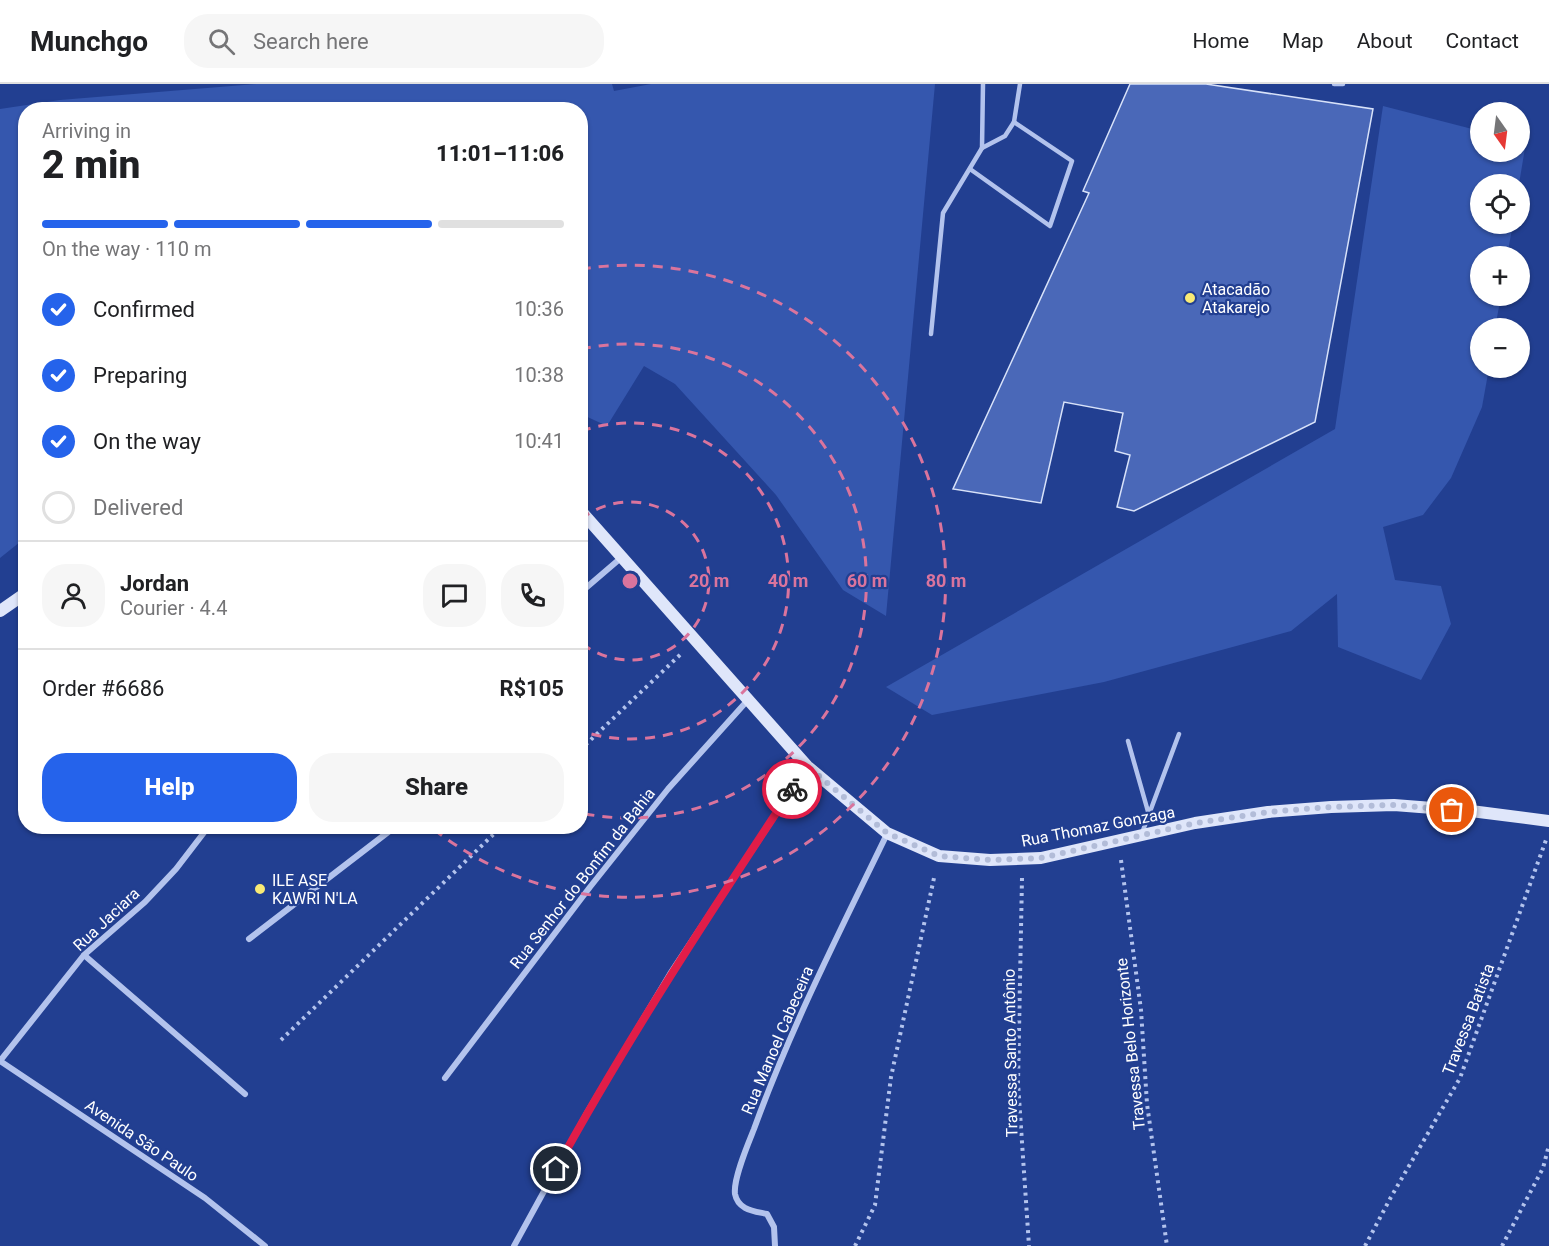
<!DOCTYPE html>
<meta charset="utf-8">
<style>
body{margin:0;font-family:Roboto,sans-serif;background:#f6f6f6;color:#202124;height:100vh;display:flex;flex-direction:column;font-size:22px;white-space:nowrap}
*{box-sizing:border-box;margin:0}
p{font-size:20px;color:#757577}
.icon{flex:none;width:33px;height:33px;fill:none;stroke:currentColor;stroke-width:2;stroke-linecap:round;stroke-linejoin:round}
.map{position:relative;flex:1;overflow:hidden}
.sheet{position:absolute;left:18px;top:18px;width:570px;height:732px;display:flex;flex-direction:column;background:#fff;border-radius:24px;box-shadow:0 2px 4px #0004}
.sheet>*{flex:none}
.needle{width:39px;rotate:166deg}
.fabs{position:absolute;left:1470px;top:18px;display:grid;gap:12px}
.fabs a{display:grid;place-items:center;width:60px;height:60px;border-radius:50%;background:#fff;box-shadow:0 2px 4px #0004;font-size:30px}
.pin{position:absolute;display:grid;place-items:center;width:51px;height:51px;color:#fff;margin:-26px;border:3px solid #fff;border-radius:50%;box-shadow:0 2px 6px #0007}
.courier{position:absolute;display:grid;place-items:center;width:60px;height:60px;margin:-30px;border:4px solid #e11d48;border-radius:50%;background:#fff;color:#222;box-shadow:0 2px 8px #0007}
.head em{font-style:normal;font-weight:800}
.head div{display:flex;flex-direction:column-reverse}
.head{display:flex;align-items:center;justify-content:space-between;height:102px;padding:0 24px}
h1{font-size:39px;font-weight:800;line-height:45px}
.bar{display:grid;grid-template-columns:repeat(4,1fr);gap:9px 6px;align-content:center;height:72px;padding:0 24px}
.bar i{height:8px;border-radius:4px;background:#e0e0e0}
.bar .selected{background:#2563eb}
.bar p{grid-column:span 4}
.line{display:flex;align-items:center;gap:15px;padding:0 24px;border-top:2px solid #e0e0e0}
.line div{flex:1}
.round{display:grid;place-items:center;flex:none;width:63px;height:63px;border-radius:24px;background:#f6f6f6}
ol{padding:0 24px;list-style:none}
li{display:flex;align-items:center;gap:18px;height:66px}
li p{margin-inline-start:auto}
li .icon{padding:6px;border-radius:50%;background:#2563eb;color:#fff;stroke-width:4}
li:last-child{color:#757577}
li i{width:33px;height:33px;border:3px solid #e0e0e0;border-radius:50%}
.cta{display:flex;gap:12px;margin-top:auto;padding:12px 24px}
.cta a{flex:1;height:69px;border-radius:24px;background:#2563eb;color:#fff;font-size:24px;font-weight:800;line-height:69px;text-align:center}
.cta a+a{background:#f6f6f6;color:#202124}
header{display:flex;align-items:center;gap:36px;box-sizing:border-box;height:84px;padding:0 30px;background:#fff;border-bottom:2px solid #e0e0e0}
header strong{font-size:28px}
nav{display:flex;gap:33px;margin-inline-start:auto;font-size:21px}
.search{width:420px;height:54px;background:#f6f6f6;display:flex;align-items:center;gap:15px;box-sizing:border-box;padding:0 21px;border-radius:24px;color:#757577;font-size:22px}
.map>svg:first-child{display:block}
.green{fill:#3557ae}
.building{fill:#4a68b8;stroke:#d8e2f9;stroke-width:1.5}
.lines{fill:none;stroke-linecap:round;stroke-linejoin:round}
.path{stroke:#b3c3ed;stroke-width:4;stroke-dasharray:3 4.5;stroke-linecap:butt}
.service{stroke:#b3c3ed;stroke-width:4.5}
.minor{stroke:#b3c3ed;stroke-width:6}
.secondary{stroke:#dfe6fa;stroke-width:12}
.done{stroke:#b2bcd8;stroke-width:6;stroke-dasharray:0 10.8}
.route{stroke:#e11d48;stroke-width:8}
.ring{fill:none;stroke:#da749d;stroke-width:3;stroke-dasharray:10 8}
.poi-dot{fill:#f9ea75;stroke:#223f91;stroke-width:2}
.labels{text-anchor:middle;stroke-width:4.5;stroke-linejoin:round;paint-order:stroke}
.poi-label{font-size:16px;fill:#fff;stroke:#223f91;text-anchor:start}
.street-label{font-size:16px;fill:#fff;stroke:#223f91}
.centre{fill:#da749d;stroke:#223f91;stroke-width:3}
.ring-label{font-size:18px;text-anchor:middle;font-weight:bold;fill:#da749d;stroke:#223f91;stroke-width:4.5;stroke-linejoin:round;paint-order:stroke}
</style>
<header>
<strong>Munchgo</strong>
<div class="search"><svg class="icon" aria-label="search" viewBox="0 0 24 24"><circle cx="10" cy="10" r="6"/><path d="M15 15l6 6"/></svg>Search here</div>
<nav><a>Home</a><a>Map</a><a>About</a><a>Contact</a></nav>
</header>
<div class="map">
<svg width="1549" height="1162" viewBox="0 0 1549 1162">
<rect width="100%" height="100%" fill="#223f91"/>
<g class="green">
<path d="M256,0h356l2,7 37,-7h284l-49,532 -43,-26 -67,-95 -101,-111 -31,-18 -37,60 -26,-12 -1,-304h-554l-1,428 -25,20v-449l60,-9z"/>
<path d="M1383,22l97,25v21h40v-11l6,1 -7,42h-39v40h33l-6,32h-27v40h21l-6,32h-15v40h9l-7,39 -31,71 -28,37 -40,12 12,53 46,6 10,38 -30,56 -83,-33 -1,-53 -46,37 -187,51 -172,33 -46,-28 449,-258z"/>
</g>
<path class="building" d="M1130,0h76l167,25 -58,313 -181,89 -17,-4 13,-52 -15,-4 8,-38 -59,-11 -23,101 -88,-14 136,-296 -6,-2z"/>
<g class="lines">
<g class="path">
<path d="M580,666l103,-98"/>
<path d="M1121,776l20,150 6,94 20,142"/>
<path d="M1022,794l-4,205 11,163"/>
<path d="M281,956l221,-214"/>
<path d="M855,1162l20,-41 16,-128 43,-199"/>
<path d="M1365,1162l26,-49 69,-119 86,-238"/>
<path d="M1502,1162l41,-78 6,-23"/>
</g>
<g class="service">
<path d="M1334,0h9"/>
<path d="M982,64l23,-12 9,-14 6,-38"/>
<path d="M970,85l80,57 22,-65 -58,-39"/>
<path d="M931,250l12,-121 39,-65 1,-64"/>
<path d="M1128,657l21,74"/>
<path d="M1142,749l37,-99"/>
</g>
<g class="minor">
<path d="M580,509l42,-36"/>
<path d="M249,855l147,-113"/>
<path d="M84,871l161,139"/>
<path d="M0,977l205,137 60,48"/>
<path d="M0,977l84,-106 61,-53 31,-33 33,-43"/>
<path d="M445,994l145,-191 78,-98 79,-88"/>
<path d="M514,1162l74,-135 82,-137 137,-207"/>
<path d="M775,1162l-1,-19 -7,-13c-13,-3 -29,-4 -32,-20 -2,-15 13,-50 19,-65 37,-102 86,-198 133,-295"/>
</g>
<g class="secondary">
<path d="M580,426l227,256 80,67 52,23 51,4 51,-2 154,-35 73,-11 63,-5 63,-2 77,6 78,10"/>
<path d="M0,527l26,-18"/>
</g>
</g>
<g class="lines">
<path class="done" d="M792,705l15,-23 80,67 52,23 51,4 51,-2 155,-35 72,-11 62,-5 64,-2 58,5"/>
<path class="route" d="M556,1085c72,-131 154,-256 236,-380"/>
</g>
<g class="ring">
<path d="M581 435A79 79 0 1 1 581 559"/>
<path d="M581 347A158 158 0 1 1 581 647"/>
<path d="M581 265A237 237 0 1 1 581 729"/>
<path d="M581 185A316 316 0 1 1 431 743"/>
</g>
<g class="poi-dot">
<circle cx="1190" cy="214" r="6"/>
<circle cx="260" cy="805" r="6"/>
</g>
<g class="labels">
<g class="poi-label">
<text x="1202" y="211">Atacadão<tspan x="1202" dy="18">Atakarejo</tspan></text>
<text x="272" y="802">ILE ASE<tspan x="272" dy="18">KAWRI N'LA</tspan></text>
</g>
<g class="street-label">
<text transform="translate(1098 742) rotate(-11)" y="6">Rua Thomaz Gonzaga</text>
<text transform="translate(582 794) rotate(-52)" y="6">Rua Senhor do Bonfim da Bahia</text>
<text transform="translate(106 835) rotate(-43)" y="6">Rua Jaciara</text>
<text transform="translate(1468 935) rotate(-69)" y="6">Travessa Batista</text>
<text transform="translate(777 956) rotate(-67)" y="6">Rua Manoel Cabeceira</text>
<text transform="translate(1130 960) rotate(-96)" y="6">Travessa Belo Horizonte</text>
<text transform="translate(1010 969) rotate(-91)" y="6">Travessa Santo Antônio</text>
<text transform="translate(142 1056) rotate(34)" y="6">Avenida São Paulo</text>
</g>
</g>
<circle cx="630" cy="497" r="9" class="centre"/>
<g class="ring-label">
<text x="709" y="503">20 m</text>
<text x="788" y="503">40 m</text>
<text x="867" y="503">60 m</text>
<text x="946" y="503">80 m</text>
</g>
</svg>
<div class="fabs">
<a><svg class="needle" viewBox="-14 -14 28 28"><path d="M0-13l5 13h-10z" fill="#e53935"/><path d="M0 13l5-13h-10z" fill="#757577"/></svg></a>
<a><svg class="icon" aria-label="locate" viewBox="0 0 24 24"><circle cx="12" cy="12" r="6"/><path d="M12 2v4M12 18v4M2 12h4M18 12h4"/></svg></a>
<a>+</a>
<a>−</a>
</div>
<div class="pin" style="left:1452px;top:726px;background:#ea580c"><svg class="icon" aria-label="bag" viewBox="0 0 24 24"><path d="M5 8h14l-1 12H6zM9 8a3 3 0 0 1 6 0"/></svg></div>
<div class="pin" style="left:556px;top:1085px;background:#1f2937"><svg class="icon" aria-label="home" viewBox="0 0 24 24"><path d="M3 11l9-7 9 7M6 9v11h12V9"/></svg></div>
<div class="courier" style="left:792px;top:705px"><svg class="icon" aria-label="bike" viewBox="0 0 24 24"><circle cx="6" cy="16" r="4"/><circle cx="18" cy="16" r="4"/><path d="M6 16l4-8h5l3 8M10 8l3 8H6M13 5h3"/></svg></div>
<section class="sheet">
<div class="head"><div><h1>2 min</h1><p>Arriving in</p></div><em>11:01–11:06</em></div>
<div class="bar"><i class="selected"></i><i class="selected"></i><i class="selected"></i><i></i><p>On the way · 110 m</p></div>
<ol>
<li><svg class="icon" aria-label="check" viewBox="0 0 24 24"><path d="M5 12l5 5 9-10"/></svg>Confirmed<p>10:36</p></li>
<li><svg class="icon" aria-label="check" viewBox="0 0 24 24"><path d="M5 12l5 5 9-10"/></svg>Preparing<p>10:38</p></li>
<li><svg class="icon" aria-label="check" viewBox="0 0 24 24"><path d="M5 12l5 5 9-10"/></svg>On the way<p>10:41</p></li>
<li><i></i>Delivered</li>
</ol>
<div class="line" style="height:108px"><a class="round"><svg class="icon" aria-label="person" viewBox="0 0 24 24"><circle cx="12" cy="8" r="4"/><path d="M4 21q1-7 8-7t8 7"/></svg></a><div><b>Jordan</b><p>Courier · 4.4</p></div><a class="round"><svg class="icon" aria-label="chat" viewBox="0 0 24 24"><path d="M4 5h16v11H9l-5 4z"/></svg></a><a class="round"><svg class="icon" aria-label="phone" viewBox="0 0 24 24"><path d="M5 4h4l2 5-3 2q2 4 5 5l2-3 5 2v4C11 20 4 13 5 4z"/></svg></a></div>
<div class="line" style="height:78px"><div>Order #6686</div><b>R$105</b></div>
<div class="cta"><a>Help</a><a>Share</a></div>
</section>
</div>
